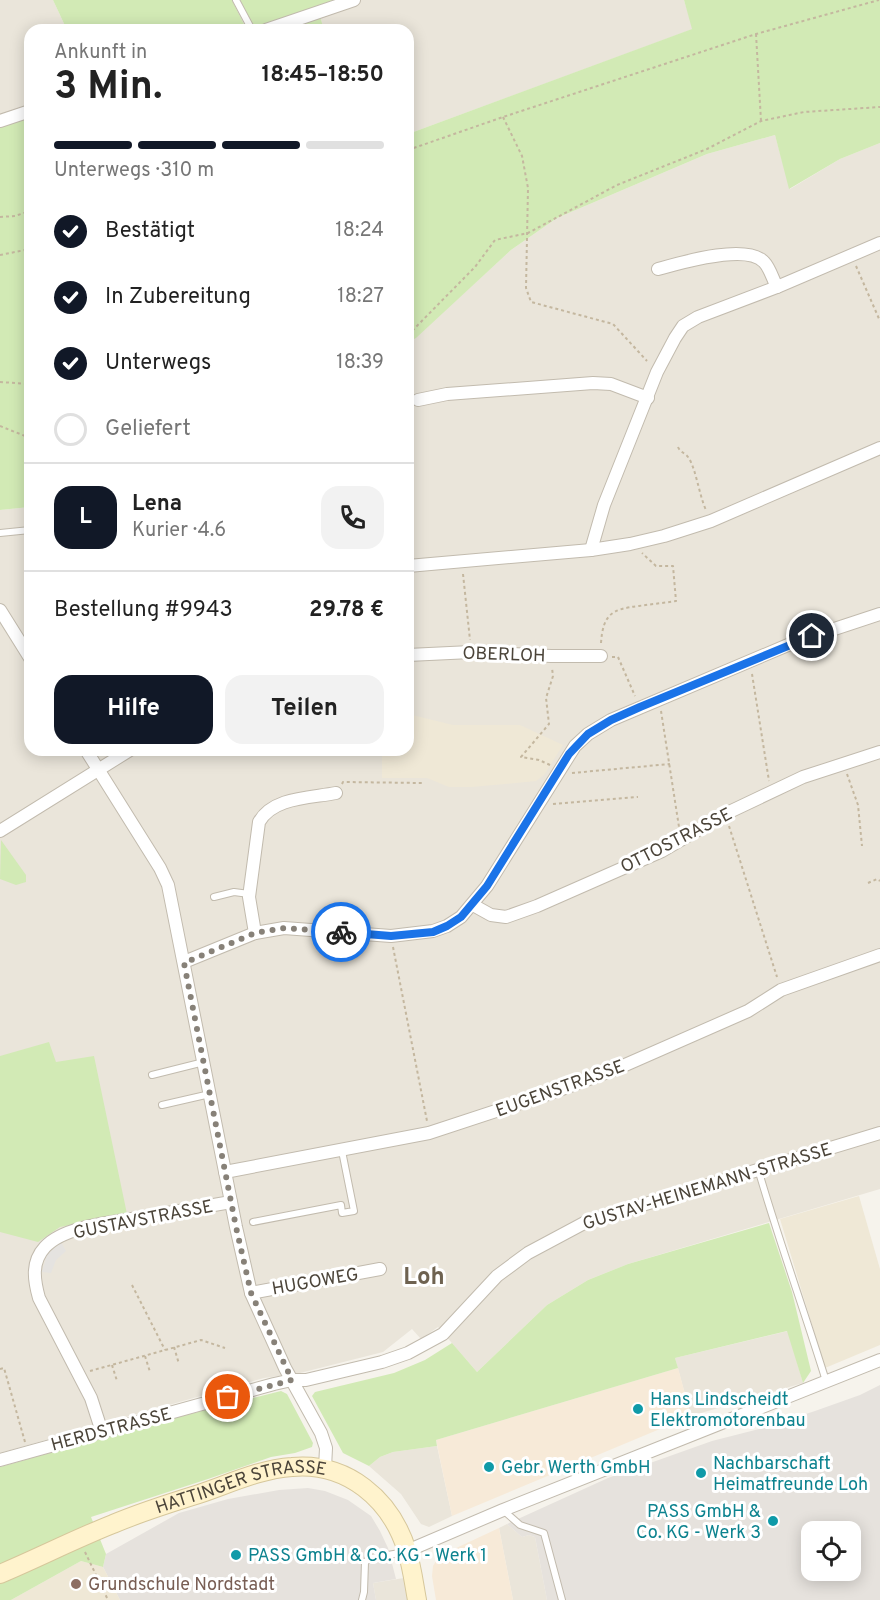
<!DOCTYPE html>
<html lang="de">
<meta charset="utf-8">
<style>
body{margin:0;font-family:Overpass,sans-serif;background:#f2f2f2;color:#222;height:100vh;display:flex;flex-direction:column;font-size:22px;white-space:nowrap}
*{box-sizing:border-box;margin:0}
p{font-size:20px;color:#767676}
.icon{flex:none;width:33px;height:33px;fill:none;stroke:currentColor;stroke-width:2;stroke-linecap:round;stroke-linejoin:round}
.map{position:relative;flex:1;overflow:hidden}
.sheet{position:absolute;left:24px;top:24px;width:390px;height:732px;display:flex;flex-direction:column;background:#fff;border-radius:18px;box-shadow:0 3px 15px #0003}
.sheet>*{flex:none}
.tools{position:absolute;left:801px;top:1521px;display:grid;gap:12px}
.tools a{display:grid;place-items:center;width:60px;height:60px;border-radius:12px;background:#fff;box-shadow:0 3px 15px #0003;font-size:30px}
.pin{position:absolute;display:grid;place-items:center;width:51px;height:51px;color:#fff;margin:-26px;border:3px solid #fff;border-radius:50%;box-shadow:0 2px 6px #0007}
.courier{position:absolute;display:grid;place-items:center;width:60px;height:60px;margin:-30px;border:4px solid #1a73e8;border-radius:50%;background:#fff;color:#222;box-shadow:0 2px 8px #0007}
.summary em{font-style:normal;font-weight:700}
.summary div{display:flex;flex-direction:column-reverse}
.summary{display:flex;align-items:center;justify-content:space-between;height:102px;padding:0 30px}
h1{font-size:39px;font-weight:700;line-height:45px}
.bar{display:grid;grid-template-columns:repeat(4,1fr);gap:9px 6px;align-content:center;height:72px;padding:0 30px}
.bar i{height:8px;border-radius:4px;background:#e0e0e0}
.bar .current{background:#111827}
.bar p{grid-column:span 4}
.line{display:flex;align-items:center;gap:15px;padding:0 30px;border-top:2px solid #e0e0e0}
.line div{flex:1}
.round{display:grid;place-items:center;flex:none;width:63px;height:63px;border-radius:18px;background:#f2f2f2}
ol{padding:0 30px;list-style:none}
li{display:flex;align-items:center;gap:18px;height:66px}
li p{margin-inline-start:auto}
li .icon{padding:6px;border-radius:50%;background:#111827;color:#fff;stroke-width:4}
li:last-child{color:#767676}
li i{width:33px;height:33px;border:3px solid #e0e0e0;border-radius:50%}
.button{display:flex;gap:12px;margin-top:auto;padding:12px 30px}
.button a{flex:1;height:69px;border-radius:18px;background:#111827;color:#fff;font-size:24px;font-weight:700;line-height:69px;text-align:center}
.button a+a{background:#f2f2f2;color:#222}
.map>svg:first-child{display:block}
.residential{fill:#eae5da}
.commercial{fill:#f7ead8}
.industrial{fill:#e6e2dd;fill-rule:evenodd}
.education{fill:#efe8d6}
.green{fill:#d2eab5}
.parking{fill:#e5e3e0}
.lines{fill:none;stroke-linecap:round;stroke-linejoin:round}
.lane-casing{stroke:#c2bbae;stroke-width:8}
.street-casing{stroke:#c2bbae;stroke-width:14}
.secondary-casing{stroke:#d6c79b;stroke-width:20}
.path{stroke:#c4b79f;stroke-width:2;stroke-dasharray:3 3;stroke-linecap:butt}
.lane{stroke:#fff;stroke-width:6}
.street{stroke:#fff;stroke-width:12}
.secondary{stroke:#fff3cd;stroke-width:18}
.done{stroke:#878178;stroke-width:6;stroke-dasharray:0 10.8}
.route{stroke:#1a73e8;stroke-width:8}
.culture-dot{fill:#0f9aa8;stroke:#fff;stroke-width:2}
.education-dot{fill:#8d6e63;stroke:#fff;stroke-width:2}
.labels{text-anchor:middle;stroke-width:6;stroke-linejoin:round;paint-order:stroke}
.street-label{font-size:18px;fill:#4b4439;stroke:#fff}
.culture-label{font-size:18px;fill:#0d838f;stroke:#fff;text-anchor:start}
.education-label{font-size:18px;fill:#785e54;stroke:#fff;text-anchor:start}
.district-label{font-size:24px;font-weight:bold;fill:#6e6250;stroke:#fff}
</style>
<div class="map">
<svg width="880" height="1600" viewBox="0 0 880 1600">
<rect width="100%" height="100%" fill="#f6f3ec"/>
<g class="residential">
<path d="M0,0h53l14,30h-37v78l-30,9z"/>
<path d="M361,0h323l9,29 -285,105v-104h-84l-4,-14z"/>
<path d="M775,135l15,54 50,-30 40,-16v1046l-252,75 -40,16 -41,25 -70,67 -39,-45 -17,12 -9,-10 -29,23 -83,21 -36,5 -264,75v-943l30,-3v243h378v-408l8,-5 95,-87 46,-32 150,-64z"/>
<path d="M788,1331l15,52 -112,33 -16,-58z"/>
<path d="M437,1446l15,70 -23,11 -8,-3 -20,-30 -32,-28 11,-9 13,-5z"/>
<path d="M507,1524l15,13 7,-2 6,2 12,63h-34l-14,-72z"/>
<path d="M410,1577l4,23h-38l-3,-17z"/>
</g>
<g class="commercial">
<path d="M678,1368l13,48 -239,100 -16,-76z"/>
<path d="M499,1528l14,72h-77l-4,-24 1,-10 6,-10z"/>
</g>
<g class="industrial">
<path d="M880,1385v215h-333l-12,-63 -6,-2 -7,2 -15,-13 101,-46 104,-37 51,-13 52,-17 45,-16zM812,1532h38v38h-38z"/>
<path d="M308,1488l17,3 23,9 23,16 9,15 8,17 8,31 -23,4 3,17h-256l-17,-33 3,-13 73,-41 49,-14 51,-9z"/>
</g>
<g class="education">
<path d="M408,714l45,11h67l43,20 -19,30 -8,6 -64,6h-23l-22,-9h-45v-28h26z"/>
<path d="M859,1196l21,73v76l-55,23 -45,-149z"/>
<path d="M81,1561l22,6 17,33h-109z"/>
</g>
<g class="green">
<path d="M53,0h179l15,30h-180z"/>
<path d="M240,0h105l-90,29z"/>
<path d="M684,0h196v143l-40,16 -51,30 -14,-54 -68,19 -150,64 -46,32 -95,88 -8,4v-208l284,-105z"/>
<path d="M320,16l4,14h-47z"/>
<path d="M30,108v399l-30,3v-393z"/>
<path d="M1,840l25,35v7l-10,3 -16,-6z"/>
<path d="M49,1042l7,20 38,-6 33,158 -67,13 -22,15 -38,-10v-176z"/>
<path d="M769,1223l23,69 19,79 -8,12 -16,-52 -112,27 3,10 -242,72 1,6 -44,6 -13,5 -11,9 -26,-13 -31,-57 3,-4 79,-19 31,-13 27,-17 25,29 70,-67 41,-25 40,-16z"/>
<path d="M281,1391l6,3 26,49 -1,4 -17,6 -24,4 -63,22 -117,38 15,37 -3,13 -22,-6 -70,39h-11v-133l158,-45z"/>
</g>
<path class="parking" d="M61,1242l5,9 -10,9 -5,13 -9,-1 5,-17z"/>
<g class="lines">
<g class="lane-casing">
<g id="lane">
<path d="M236,0l16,30"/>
<path d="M0,533l30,-3"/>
<path d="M214,897l20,-5 15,2"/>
<path d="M152,1075l52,-13"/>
<path d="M162,1105l48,-11"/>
<path d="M758,1169c21,72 46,141 68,212"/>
<path d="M253,1222l88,-17 1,8 12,-2 -12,-60"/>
<path d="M503,1510l17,15 24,8 18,67"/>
<path d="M362,1600l2,-8 1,-30 6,-4 34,-6"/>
</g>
</g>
<g class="street-casing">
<g id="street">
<path d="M266,30l88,-30"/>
<path d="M0,121l30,-10"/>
<path d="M658,269c22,-6 88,-26 106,-7 6,6 9,18 13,25"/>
<path d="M418,400l29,-6 146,-11 18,1 37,14"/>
<path d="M591,550l13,-45 53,-133 18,-34 8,-12 15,-9 79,-30 103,-44"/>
<path d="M408,566l183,-16 39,-6 34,-8 47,-15 169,-73"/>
<path d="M0,610l30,48"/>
<path d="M408,655l63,-3 80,4h50"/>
<path d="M86,750l74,118 8,17 68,342 15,66 34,75 36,65 5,15 -1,20"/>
<path d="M0,831l130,-81"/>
<path d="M473,905l18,10 15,2 31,-11 125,-55 63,-37 78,-37 77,-25"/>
<path d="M255,933l-6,-36 10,-75c14,-25 51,-24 77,-29"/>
<path d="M184,962l71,-29 29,-5 107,8 42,-5 14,-5 14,-9 26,-31 88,-140 13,-12 23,-14 184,-78 85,-28"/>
<path d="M225,1172l204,-39 128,-42 59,-22 132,-58 33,-21 99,-35"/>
<path d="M251,1293l129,-24"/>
<path d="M102,1432l-11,-34 -52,-100c-5,-18 -8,-36 6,-51 20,-22 72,-25 100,-30 29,-5 57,-10 86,-15"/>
<path d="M0,1460l274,-76 18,-4h14l76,-18 26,-9 35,-19 54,-58 31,-23 58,-31 294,-89"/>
<path d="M407,1551l96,-41 377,-150"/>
</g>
</g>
<g class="secondary-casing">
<g id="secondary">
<path id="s1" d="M0,1574c38,-16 75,-35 113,-50 28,-12 57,-21 86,-30 30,-10 61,-25 93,-27 55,-5 99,32 115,84 5,16 7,33 10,49"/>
</g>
</g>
<g class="path">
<path d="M756,34l5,87"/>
<path d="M503,117l19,39 6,32 -2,100 5,14 82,22 34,37"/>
<path d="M408,150l95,-33 253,-83 123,-34"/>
<path d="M0,217l15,-1 15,-5"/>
<path d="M0,255l30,-6"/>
<path d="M856,266l24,55"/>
<path d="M408,335l67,-68 20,-27 33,-7 89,-48 90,-36 54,-28 43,-9 76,-5"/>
<path d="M0,382l30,2"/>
<path d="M0,426l30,12"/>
<path d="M678,447c2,5 7,6 10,10 8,11 11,38 18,53"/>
<path d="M463,574l7,66"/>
<path d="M601,643c2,-29 11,-34 38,-37 12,-2 25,-3 37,-5l-3,-35h-17l-14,-13"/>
<path d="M612,657h6l17,39"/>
<path d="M752,674l17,107"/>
<path d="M661,711l18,116"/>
<path d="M550,765l-11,-5 -18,-3 28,-33 -3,-26 7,-22 -1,-8"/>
<path d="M572,773l98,-9"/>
<path d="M847,774l11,31 4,41"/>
<path d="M342,784l1,-2 79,1"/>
<path d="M553,804l85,-7"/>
<path d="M729,826l48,151"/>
<path d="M868,883l9,-4 3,2"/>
<path d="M393,947l34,174"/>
<path d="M132,1285l33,65"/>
<path d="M174,1347l5,17"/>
<path d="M145,1356l5,16"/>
<path d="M112,1365l5,16"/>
<path d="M0,1369l4,-1 21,74"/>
<path d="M90,1371l111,-31 24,8"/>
<path d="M85,1552l23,48"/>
</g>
<use href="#lane" class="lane"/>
<use href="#street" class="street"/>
<use href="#secondary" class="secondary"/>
</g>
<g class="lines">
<path class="done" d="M228,1397l64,-17 -41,-87 -15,-66 -52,-264 71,-30 29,-5 57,4"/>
<path class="route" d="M341,932l50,4 42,-4 14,-6 14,-9 26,-31 82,-132 19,-20 23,-14 29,-13 172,-71"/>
</g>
<g class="culture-dot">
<circle cx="638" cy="1409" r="6"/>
<circle cx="489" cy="1467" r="6"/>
<circle cx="701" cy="1473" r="6"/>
<circle cx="773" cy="1521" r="6"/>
<circle cx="236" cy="1555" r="6"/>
</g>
<circle class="education-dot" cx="76" cy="1584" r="6"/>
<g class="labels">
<g class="street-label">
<text transform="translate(504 654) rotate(2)" y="6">OBERLOH</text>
<text transform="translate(676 840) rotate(-27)" y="6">OTTOSTRASSE</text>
<text transform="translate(560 1088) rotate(-20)" y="6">EUGENSTRASSE</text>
<text transform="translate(707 1186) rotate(-17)" y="6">GUSTAV-HEINEMANN-STRASSE</text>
<text transform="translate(143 1219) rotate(-11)" y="6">GUSTAVSTRASSE</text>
<text transform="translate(315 1281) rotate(-10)" y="6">HUGOWEG</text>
<text transform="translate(111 1429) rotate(-15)" y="6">HERDSTRASSE</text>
<text dy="6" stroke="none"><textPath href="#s1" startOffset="258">HATTINGER STRASSE</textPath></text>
</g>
<g class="culture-label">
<text x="650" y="1405">Hans Lindscheidt<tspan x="650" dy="21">Elektromotorenbau</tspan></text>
<text x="713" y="1469">Nachbarschaft<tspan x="713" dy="21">Heimatfreunde Loh</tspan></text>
<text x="501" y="1473">Gebr. Werth GmbH</text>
<text x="761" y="1517" text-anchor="end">PASS GmbH &amp;<tspan x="761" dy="21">Co. KG - Werk 3</tspan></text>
<text x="248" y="1561">PASS GmbH &amp; Co. KG - Werk 1</text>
</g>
<g class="education-label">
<text x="88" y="1590">Grundschule Nordstadt</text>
</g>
<g class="district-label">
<text x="424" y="1284">Loh</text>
</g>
</g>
</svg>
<div class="tools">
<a><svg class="icon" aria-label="locate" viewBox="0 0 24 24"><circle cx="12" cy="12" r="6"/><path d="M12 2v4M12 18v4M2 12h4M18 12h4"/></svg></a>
</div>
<div class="pin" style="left:228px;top:1397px;background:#ea580c"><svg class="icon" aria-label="bag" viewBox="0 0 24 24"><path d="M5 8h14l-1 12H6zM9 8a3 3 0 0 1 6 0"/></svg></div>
<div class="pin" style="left:812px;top:636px;background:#1f2937"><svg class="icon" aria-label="home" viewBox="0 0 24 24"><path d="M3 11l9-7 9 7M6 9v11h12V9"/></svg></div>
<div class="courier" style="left:341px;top:932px"><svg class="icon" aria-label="bike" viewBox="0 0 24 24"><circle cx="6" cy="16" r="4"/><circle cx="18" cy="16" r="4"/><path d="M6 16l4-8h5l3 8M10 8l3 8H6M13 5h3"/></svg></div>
<section class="sheet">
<div class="summary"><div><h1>3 Min.</h1><p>Ankunft in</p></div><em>18:45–18:50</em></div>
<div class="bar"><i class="current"></i><i class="current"></i><i class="current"></i><i></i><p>Unterwegs · 310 m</p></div>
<ol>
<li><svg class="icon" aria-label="check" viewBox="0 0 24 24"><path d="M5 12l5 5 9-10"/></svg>Bestätigt<p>18:24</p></li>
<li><svg class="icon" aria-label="check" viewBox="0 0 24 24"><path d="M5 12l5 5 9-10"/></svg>In Zubereitung<p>18:27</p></li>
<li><svg class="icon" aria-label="check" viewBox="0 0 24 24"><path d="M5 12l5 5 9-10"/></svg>Unterwegs<p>18:39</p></li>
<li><i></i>Geliefert</li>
</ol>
<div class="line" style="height:108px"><b class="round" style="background:#111827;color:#fff">L</b><div><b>Lena</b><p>Kurier · 4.6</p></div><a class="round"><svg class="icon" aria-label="phone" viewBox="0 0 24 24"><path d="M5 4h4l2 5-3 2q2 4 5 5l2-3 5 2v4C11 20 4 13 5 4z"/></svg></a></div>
<div class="line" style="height:78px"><div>Bestellung #9943</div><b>29.78 €</b></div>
<div class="button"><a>Hilfe</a><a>Teilen</a></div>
</section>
</div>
